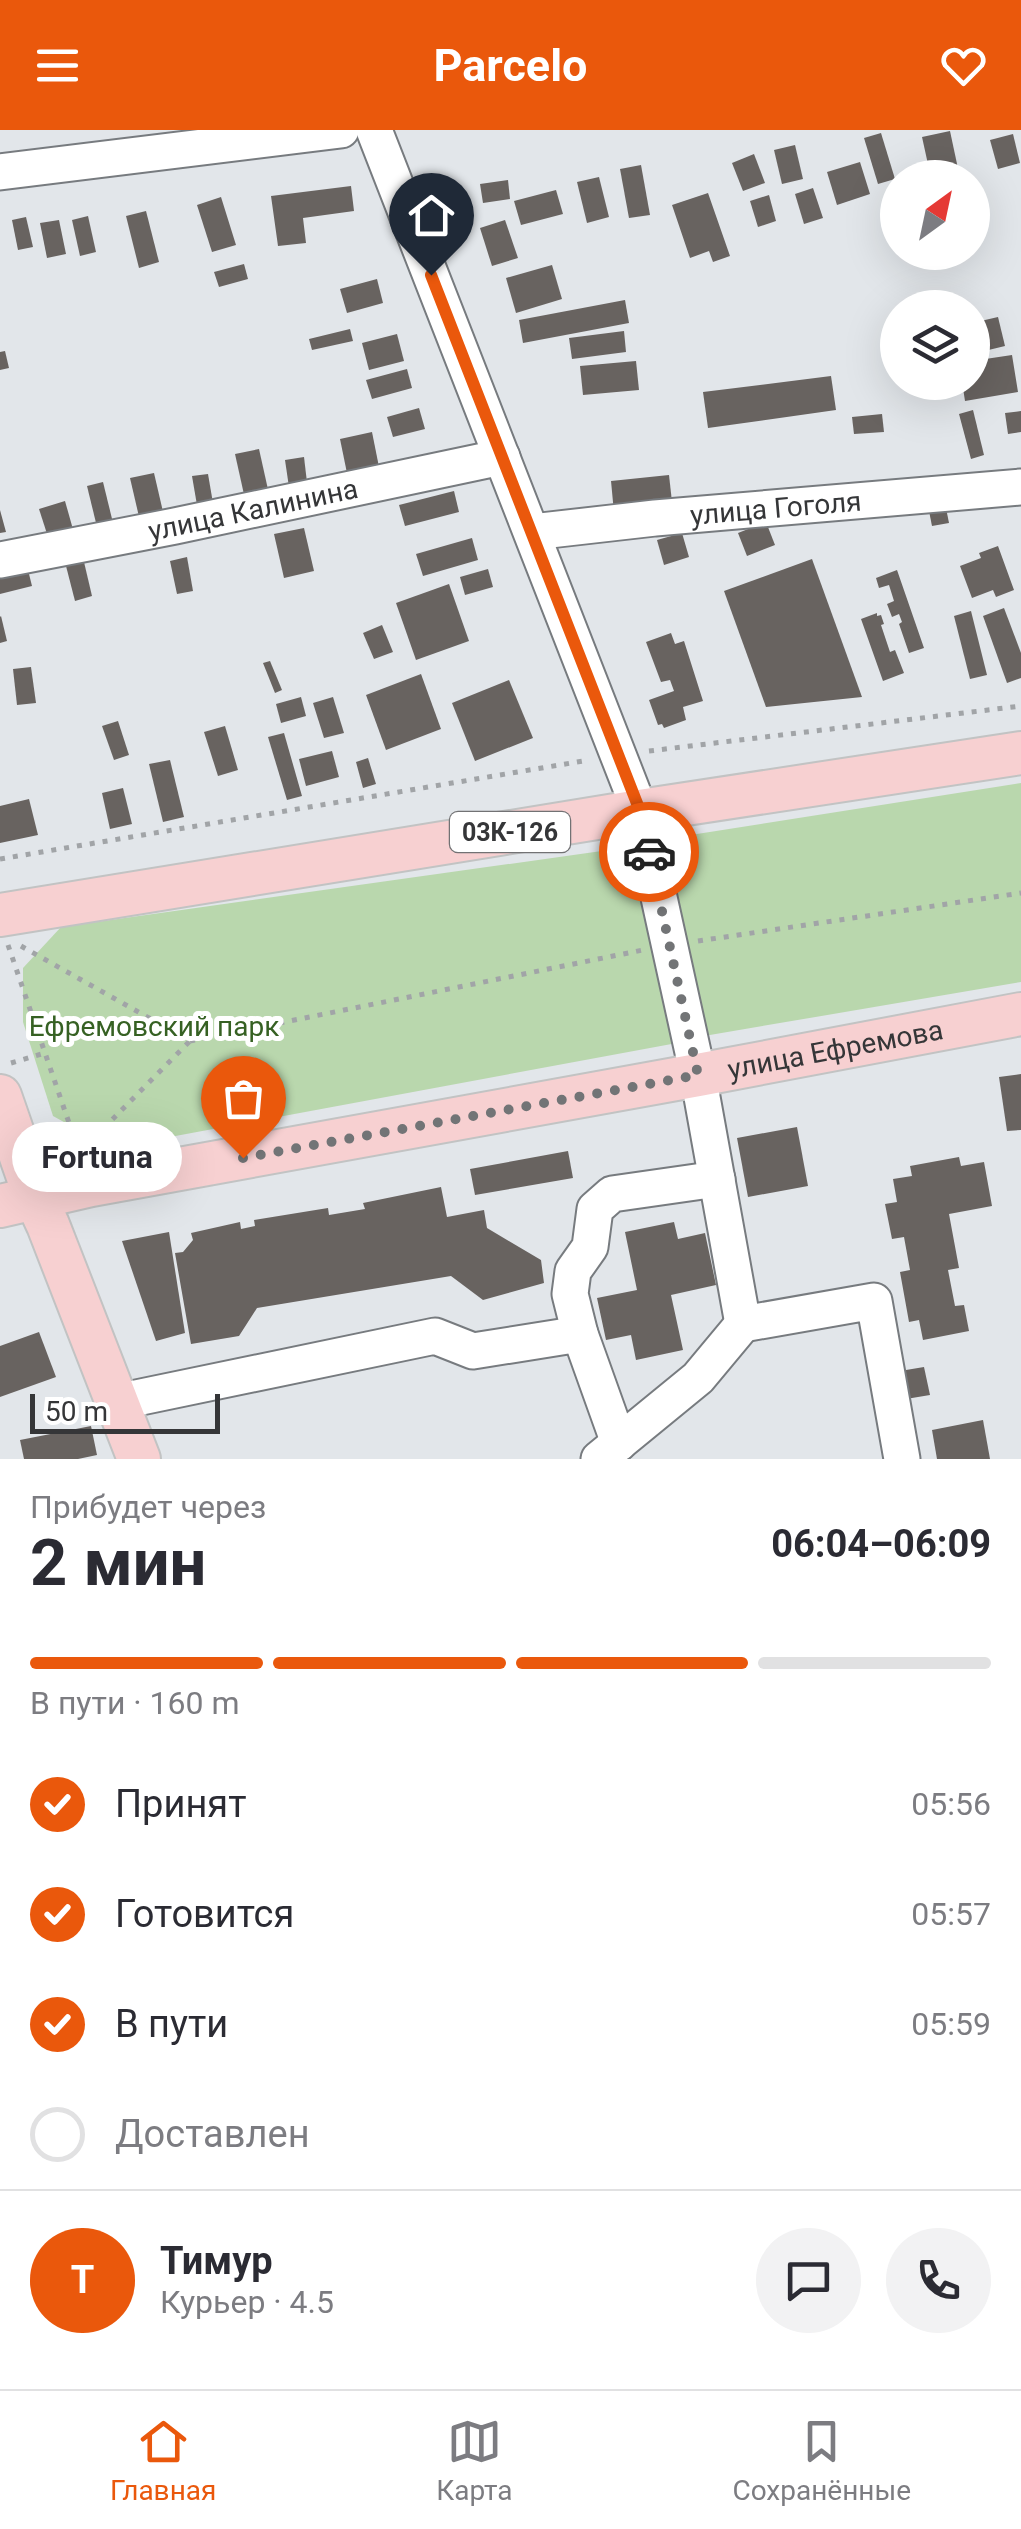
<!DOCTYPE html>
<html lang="ru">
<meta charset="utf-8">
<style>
body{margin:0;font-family:Roboto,sans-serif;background:#f2f2f3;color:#2b2b33;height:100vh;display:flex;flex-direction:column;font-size:38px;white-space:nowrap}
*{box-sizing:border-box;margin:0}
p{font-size:32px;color:#7c7c81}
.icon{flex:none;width:55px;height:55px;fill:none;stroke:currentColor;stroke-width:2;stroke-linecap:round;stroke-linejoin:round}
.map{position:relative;height:1329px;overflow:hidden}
.details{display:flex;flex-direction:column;background:#fff;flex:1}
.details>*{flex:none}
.needle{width:65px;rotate:33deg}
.tools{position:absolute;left:880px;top:30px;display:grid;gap:20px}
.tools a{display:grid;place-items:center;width:110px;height:110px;border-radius:50%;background:#fff;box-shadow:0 10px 40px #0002;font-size:50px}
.scale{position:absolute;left:30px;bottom:25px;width:190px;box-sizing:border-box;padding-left:10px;border:5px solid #353638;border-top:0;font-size:28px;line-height:35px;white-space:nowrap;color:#353638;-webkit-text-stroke:8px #fff;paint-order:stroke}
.pin{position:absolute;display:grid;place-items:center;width:85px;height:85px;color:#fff;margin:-102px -42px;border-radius:50% 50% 50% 0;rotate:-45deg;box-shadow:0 0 10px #0007}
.pin .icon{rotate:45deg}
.courier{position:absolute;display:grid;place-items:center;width:100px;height:100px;margin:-50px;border:8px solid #ea580c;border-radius:50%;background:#fff;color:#222;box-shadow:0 2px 12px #0007}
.bubble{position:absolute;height:70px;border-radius:35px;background:#fff;box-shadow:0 10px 40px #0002;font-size:32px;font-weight:700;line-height:70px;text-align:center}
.head em{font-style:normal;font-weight:700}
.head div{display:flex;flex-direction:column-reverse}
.head{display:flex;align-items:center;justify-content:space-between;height:170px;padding:0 30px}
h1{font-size:65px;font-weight:700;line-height:75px}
.bar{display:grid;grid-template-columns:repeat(4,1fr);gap:15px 10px;align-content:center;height:120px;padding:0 30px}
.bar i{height:12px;border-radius:8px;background:#e1e1e2}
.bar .selected{background:#ea580c}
.bar p{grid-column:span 4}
.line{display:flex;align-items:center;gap:25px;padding:0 30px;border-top:2px solid #e1e1e2}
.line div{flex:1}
.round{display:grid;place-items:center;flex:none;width:105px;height:105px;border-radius:52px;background:#f2f2f3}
ol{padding:0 30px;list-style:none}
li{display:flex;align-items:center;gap:30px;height:110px}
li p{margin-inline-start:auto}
li .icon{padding:10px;border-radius:50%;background:#ea580c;color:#fff;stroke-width:4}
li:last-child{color:#7c7c81}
li i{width:55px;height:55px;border:5px solid #e1e1e2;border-radius:50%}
header{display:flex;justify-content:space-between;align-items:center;height:130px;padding:0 30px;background:#ea580c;color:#fff;font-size:45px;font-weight:700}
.tabs{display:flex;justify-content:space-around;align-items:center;height:140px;border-top:2px solid #e1e1e2;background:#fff;font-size:28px;color:#7c7c81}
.tabs a{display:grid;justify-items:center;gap:5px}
.tabs .selected{color:#ea580c}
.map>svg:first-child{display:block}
.green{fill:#b9d7ad}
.building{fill:#686360}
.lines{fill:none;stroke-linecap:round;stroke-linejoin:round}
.minor-casing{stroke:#777b7f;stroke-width:39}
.major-casing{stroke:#c2c3c3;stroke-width:46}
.path{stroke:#a1a4a7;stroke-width:5;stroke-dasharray:5 8;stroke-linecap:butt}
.minor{stroke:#fff;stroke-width:35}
.major{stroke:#f7d0d1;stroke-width:42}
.done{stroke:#727476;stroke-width:10;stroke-dasharray:0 18}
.route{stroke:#ea580c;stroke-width:12}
.labels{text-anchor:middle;stroke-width:10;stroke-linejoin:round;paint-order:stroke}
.shield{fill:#fff;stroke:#727274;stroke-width:2.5}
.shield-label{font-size:25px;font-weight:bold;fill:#353638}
.street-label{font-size:28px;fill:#353638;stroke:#fff}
.park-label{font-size:28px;fill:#366123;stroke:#fff}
</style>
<header><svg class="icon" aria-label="menu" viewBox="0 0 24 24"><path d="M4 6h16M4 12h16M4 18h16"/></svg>Parcelo<svg class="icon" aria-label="heart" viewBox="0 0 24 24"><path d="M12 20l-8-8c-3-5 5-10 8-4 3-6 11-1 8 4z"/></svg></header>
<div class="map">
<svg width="1021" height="1329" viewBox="0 0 1021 1329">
<rect width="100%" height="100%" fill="#e2e6ea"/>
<g class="green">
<path d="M1021,653v199l-317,54 -39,-197z"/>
<path d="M637,716l40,197 -566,105 -58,-32 -30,-94v-54l38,-41z"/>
</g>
<g class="building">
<path d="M950,1l10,47h-29l-9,-41z"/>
<path d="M881,3l14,46 -17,5 -14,-46z"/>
<path d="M1013,4l7,29 -22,6 -8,-29z"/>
<path d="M795,15l8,34 -21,5 -8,-34z"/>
<path d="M754,24l11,29 -22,8 -11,-28z"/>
<path d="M860,32l10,32 -33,11 -10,-33z"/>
<path d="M641,35l9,50 -21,3 -9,-49z"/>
<path d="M599,47l10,40 -22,6 -10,-41z"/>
<path d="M508,50l2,19 -27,4 -3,-19z"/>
<path d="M351,56l3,25 -51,7 3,25 -28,3 -7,-50z"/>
<path d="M813,58l10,30 -19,6 -9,-30z"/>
<path d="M556,60l7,24 -42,11 -7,-24z"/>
<path d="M708,63l22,63 -17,6 -4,-11 -19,7 -18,-53z"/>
<path d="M769,65l7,26 -18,6 -8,-26z"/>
<path d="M221,67l15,48 -24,7 -15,-47z"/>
<path d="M146,81l13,51 -20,6 -13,-52z"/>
<path d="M88,86l8,36 -16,4 -8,-36z"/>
<path d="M26,87l7,30 -15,3 -6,-30z"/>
<path d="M59,90l7,34 -19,4 -7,-35z"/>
<path d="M505,90l13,38 -26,8 -12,-38z"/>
<path d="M244,134l4,15 -29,8 -5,-15z"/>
<path d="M552,135l10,34 -46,14 -10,-35z"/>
<path d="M377,149l6,24 -36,10 -7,-24z"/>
<path d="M625,170l4,23 -106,20 -4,-23z"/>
<path d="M998,187l7,29 -33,8v-31z"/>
<path d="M350,199l3,12 -41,9 -3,-11z"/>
<path d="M624,201l2,21 -54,7 -3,-21z"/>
<path d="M397,204l7,27 -35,9 -7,-27z"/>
<path d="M5,221l4,17 -9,2v-18z"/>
<path d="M1012,225l6,37 -53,9 -2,-13 -8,-6h17v-21z"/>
<path d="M636,231l3,29 -56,5 -3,-29z"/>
<path d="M407,239l5,19 -40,11 -6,-19z"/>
<path d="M831,246l5,34 -128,18 -5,-36z"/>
<path d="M419,278l6,21 -32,8 -6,-20z"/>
<path d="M973,280l11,45 -13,4 -12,-45z"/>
<path d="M1021,281v21l-13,2 -3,-21z"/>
<path d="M882,284l2,18 -30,2 -2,-17z"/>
<path d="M372,302l8,40 -32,6 -8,-39z"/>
<path d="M259,319l10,45 -24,5 -10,-45z"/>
<path d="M304,327l4,34 -18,3 -5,-34z"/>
<path d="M154,343l10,43 -24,5 -10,-43z"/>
<path d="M208,344l6,35 -16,2 -6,-35z"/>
<path d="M669,345l3,27 -57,21 -4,-42z"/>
<path d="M103,352l11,45 -16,4 -11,-45z"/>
<path d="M454,361l5,21 -54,14 -6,-21z"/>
<path d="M65,371l9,32 -25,7 -10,-31z"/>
<path d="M945,373l4,20 -17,3 -4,-20z"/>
<path d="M0,380l6,22 -6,1z"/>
<path d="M766,392l9,23 -28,11 -9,-23z"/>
<path d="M304,398l10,43 -30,7 -10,-44z"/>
<path d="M682,403l7,24 -25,8 -7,-25z"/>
<path d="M472,408l6,22 -55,16 -7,-22z"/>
<path d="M998,416l16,44 -18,7 -3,-7 -21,8 -12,-32 21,-8 -2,-5z"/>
<path d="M187,427l6,34 -16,3 -7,-33z"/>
<path d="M812,429l50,138 -96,10 -42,-116z"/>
<path d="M84,432l8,34 -17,5 -9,-35z"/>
<path d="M488,439l5,18 -28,8 -5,-18z"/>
<path d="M28,440l4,16 -32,8v-17z"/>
<path d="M897,440l27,78 -15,5 -10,-29 3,-2 -3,-8 -7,3 -5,-13 7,-3 -5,-16 -10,3 -3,-10z"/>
<path d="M449,454l20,57 -53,19 -20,-57z"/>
<path d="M1004,478l17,45v25l-14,5 -24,-67z"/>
<path d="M971,481l16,64 -17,4 -16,-63z"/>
<path d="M877,483v3l4,-1 3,9 -3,1 9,27 5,-2 9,23 -21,8 -22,-62z"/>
<path d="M1,486l6,25 -7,2v-26z"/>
<path d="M382,495l11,27 -19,7 -11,-26z"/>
<path d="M671,503l4,11 9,-3 19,60 -20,6 3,13 -22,8 -2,-4 -4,1 -9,-25 25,-9 -4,-11 -9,2 -15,-40z"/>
<path d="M270,531l12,29 -7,3 -12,-30z"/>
<path d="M31,537l5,36 -19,2 -4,-36z"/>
<path d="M421,544l20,55 -55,21 -20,-55z"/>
<path d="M509,550l24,58 -58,23 -23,-58z"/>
<path d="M301,567l5,19 -25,7 -5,-19z"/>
<path d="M333,567l11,36 -20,5 -11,-35z"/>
<path d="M118,591l11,34 -15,5 -12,-34z"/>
<path d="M225,596l13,44 -20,6 -14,-44z"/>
<path d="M284,603l18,63 -15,4 -19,-63z"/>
<path d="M332,621l7,26 -33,9 -7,-27z"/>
<path d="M368,628l8,26 -13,4 -7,-26z"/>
<path d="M170,630l14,57 -21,5 -14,-58z"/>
<path d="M123,658l9,36 -22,5 -8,-36z"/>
<path d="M29,669l9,36 -38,8v-37z"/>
<path d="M1021,944v56l-14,1 -8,-54z"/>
<path d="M797,997l11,59 -60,11 -11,-59z"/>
<path d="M568,1021l5,27 -98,17 -5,-26z"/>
<path d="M959,1027l2,9 23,-4 8,44 -43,8 10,54 -11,2 7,36 9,-1 5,26 -46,9 -4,-20 -10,2 -9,-50 10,-2 -6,-33 -12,2 -7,-35 12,-2 -4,-23 19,-3 -2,-10z"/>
<path d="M441,1057l6,30 37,-7 3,18 54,32 3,23 -61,17 -32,-24 -194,32 -18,28 -48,8 -16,-91 8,-1 10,-12 -2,-7 49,-11 1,7 14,-3 -1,-6 74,-12 1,7 36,-6 -2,-6z"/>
<path d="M674,1092l4,17 27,-6 11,52 -45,10 12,55 -47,10 -5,-25 -25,5 -9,-42 40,-8 -12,-58z"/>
<path d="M169,1102l16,101 -29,8 -34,-100z"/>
<path d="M39,1202l17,45 -56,20v-51z"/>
<path d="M924,1237l6,28 -24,4 -6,-28z"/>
<path d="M983,1290l7,39h-53l-5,-29z"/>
<path d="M91,1296l6,29 -19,4h-54l-4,-19z"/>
</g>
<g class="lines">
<g class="minor-casing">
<g id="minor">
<path d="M374,0l266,681 58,264 45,249 131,-23 28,158"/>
<path d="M0,42l341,-42"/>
<path id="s1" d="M532,402l123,-14 366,-31"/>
<path id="s2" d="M0,430l175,-34 327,-69"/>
<path d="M117,1272l318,-66 38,15 107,-17"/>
<path d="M619,1313l-39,-109 -10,-40 3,-23 17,-24 5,-38 17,-15 105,-15"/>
<path d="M599,1329l99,-81 45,-54"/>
</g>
</g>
<g class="major-casing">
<g id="major">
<path d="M0,785l640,-104 381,-58"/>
<path d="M0,966l35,101 13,28 91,234"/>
<path id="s3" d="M0,1076l91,-21 607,-110 323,-61"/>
</g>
</g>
<g class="path">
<path d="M649,621l372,-45"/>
<path d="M0,729l589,-99"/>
<path d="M698,811l323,-48"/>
<path d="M8,815l71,207"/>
<path d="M21,816l169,95 -110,111"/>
<path d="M190,911l453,-91"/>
<path d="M11,933l34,-10"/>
</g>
<use href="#minor" class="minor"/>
<use href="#major" class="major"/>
</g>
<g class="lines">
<path class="done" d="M243,1028l455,-83 -49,-223"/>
<path class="route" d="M431,145l209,536 9,41"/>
</g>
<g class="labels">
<rect class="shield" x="450" y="682" width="120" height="40" rx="8"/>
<g class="shield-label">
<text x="510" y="711">03К-126</text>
</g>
<g class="street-label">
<text dy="10" stroke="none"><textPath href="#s1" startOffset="245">улица Гоголя</textPath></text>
<text dy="10" stroke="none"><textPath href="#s2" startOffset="258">улица Калинина</textPath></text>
<text dy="10" stroke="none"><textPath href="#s3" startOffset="850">улица Ефремова</textPath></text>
</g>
<g class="park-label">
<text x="154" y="906">Ефремовский парк</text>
</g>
</g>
</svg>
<div class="tools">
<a><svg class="needle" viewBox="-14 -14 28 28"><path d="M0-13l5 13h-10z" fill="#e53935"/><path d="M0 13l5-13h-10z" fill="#7c7c81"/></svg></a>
<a><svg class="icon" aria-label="layers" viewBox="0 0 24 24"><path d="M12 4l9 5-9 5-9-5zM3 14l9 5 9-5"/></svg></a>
</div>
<div class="scale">50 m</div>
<div class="pin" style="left:243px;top:1028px;background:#ea580c"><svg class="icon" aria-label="bag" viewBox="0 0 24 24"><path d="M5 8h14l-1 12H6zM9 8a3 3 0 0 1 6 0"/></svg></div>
<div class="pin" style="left:431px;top:145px;background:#1f2937"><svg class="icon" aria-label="home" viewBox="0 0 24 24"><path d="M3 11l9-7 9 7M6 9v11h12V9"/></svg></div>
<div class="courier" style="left:649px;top:722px"><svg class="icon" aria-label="car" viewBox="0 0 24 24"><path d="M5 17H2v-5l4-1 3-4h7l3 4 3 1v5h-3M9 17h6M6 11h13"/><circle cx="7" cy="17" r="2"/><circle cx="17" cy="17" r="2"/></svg></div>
<div class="bubble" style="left:12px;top:992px;width:170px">Fortuna</div>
</div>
<section class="details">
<div class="head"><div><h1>2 мин</h1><p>Прибудет через</p></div><em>06:04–06:09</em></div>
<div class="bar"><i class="selected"></i><i class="selected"></i><i class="selected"></i><i></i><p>В пути · 160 m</p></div>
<ol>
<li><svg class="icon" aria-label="check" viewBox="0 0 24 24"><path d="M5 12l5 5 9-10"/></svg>Принят<p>05:56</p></li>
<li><svg class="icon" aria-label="check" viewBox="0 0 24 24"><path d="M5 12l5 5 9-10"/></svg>Готовится<p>05:57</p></li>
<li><svg class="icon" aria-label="check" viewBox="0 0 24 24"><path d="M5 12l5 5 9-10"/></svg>В пути<p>05:59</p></li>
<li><i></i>Доставлен</li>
</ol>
<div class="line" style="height:180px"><b class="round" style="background:#ea580c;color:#fff">Т</b><div><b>Тимур</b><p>Курьер · 4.5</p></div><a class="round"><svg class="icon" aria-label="chat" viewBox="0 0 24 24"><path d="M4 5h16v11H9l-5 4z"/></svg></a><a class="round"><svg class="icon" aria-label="phone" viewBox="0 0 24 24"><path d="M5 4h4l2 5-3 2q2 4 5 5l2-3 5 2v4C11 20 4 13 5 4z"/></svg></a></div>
</section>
<nav class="tabs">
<a class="selected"><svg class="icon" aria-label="home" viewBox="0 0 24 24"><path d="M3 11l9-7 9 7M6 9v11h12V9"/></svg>Главная</a>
<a><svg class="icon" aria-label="map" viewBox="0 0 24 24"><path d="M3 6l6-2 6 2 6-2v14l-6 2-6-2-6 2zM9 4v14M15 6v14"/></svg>Карта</a>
<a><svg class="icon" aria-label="saved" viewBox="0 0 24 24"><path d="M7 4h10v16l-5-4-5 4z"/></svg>Сохранённые</a>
</nav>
